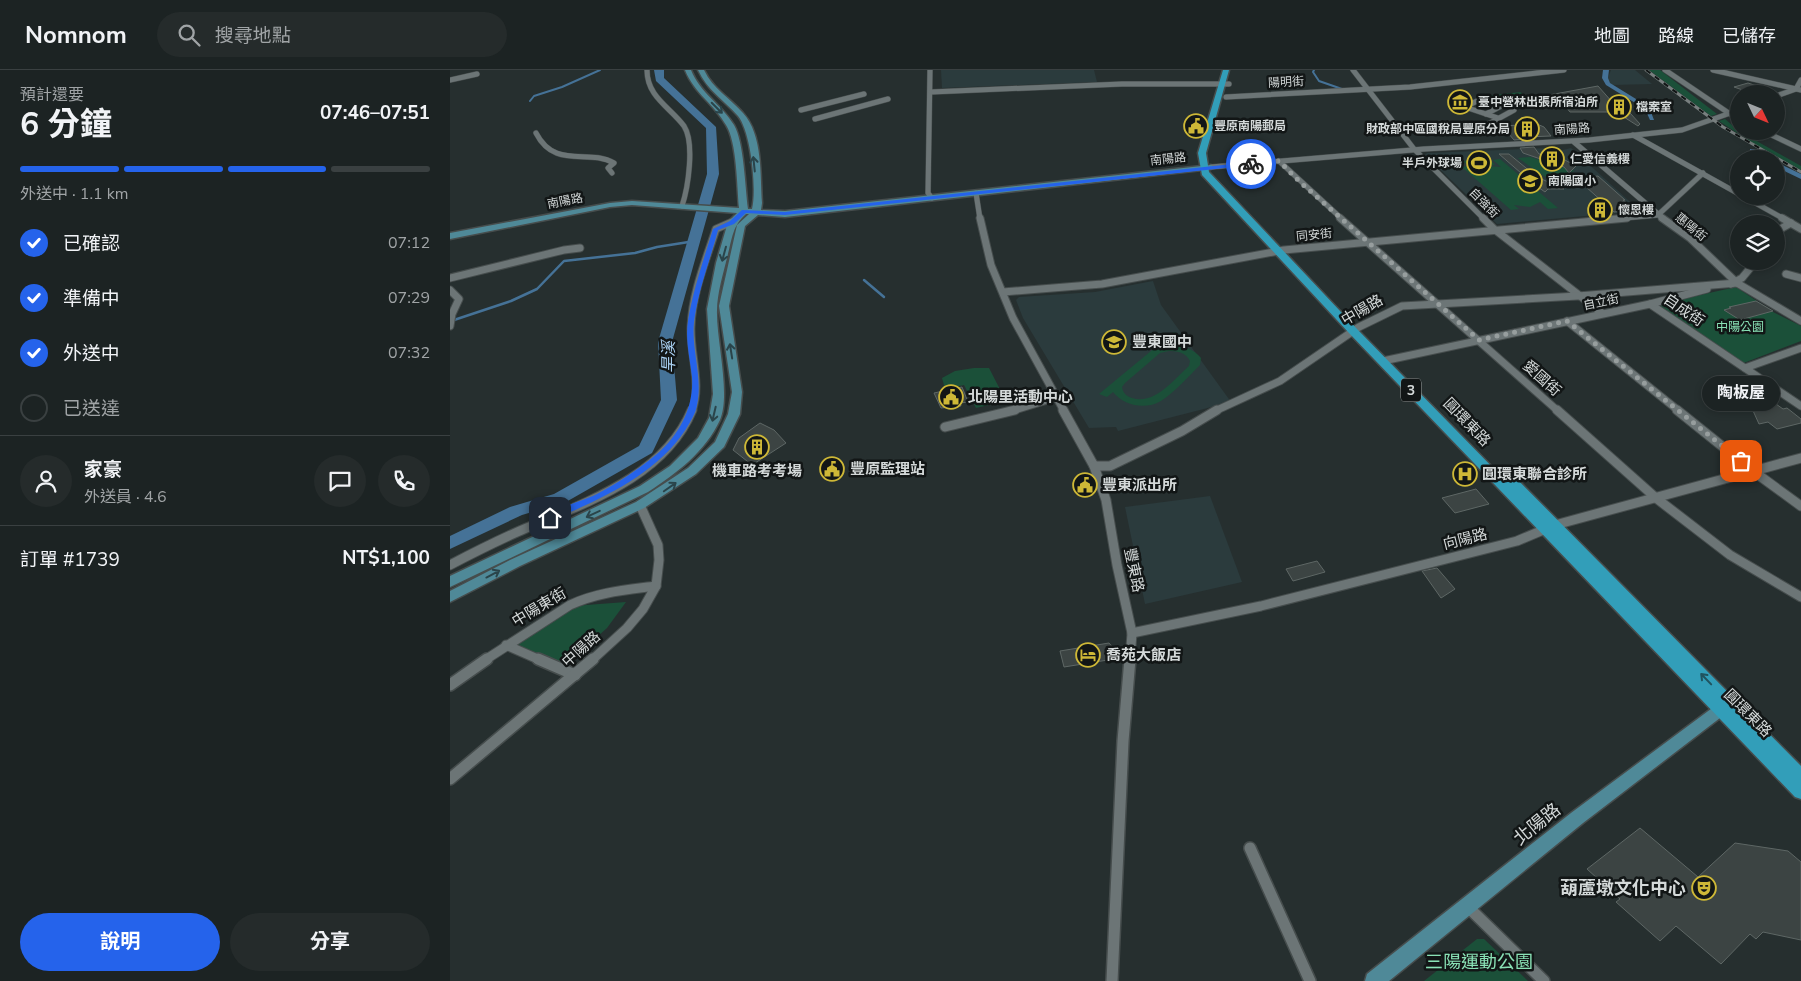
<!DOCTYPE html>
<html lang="zh-TW">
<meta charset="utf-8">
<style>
body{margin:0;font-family:"Nunito Sans","Noto Sans TC",sans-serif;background:#252b2b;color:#f1f3f6;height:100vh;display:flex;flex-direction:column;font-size:19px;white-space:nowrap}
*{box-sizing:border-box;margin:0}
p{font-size:16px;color:#a0a4a6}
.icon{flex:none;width:28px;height:28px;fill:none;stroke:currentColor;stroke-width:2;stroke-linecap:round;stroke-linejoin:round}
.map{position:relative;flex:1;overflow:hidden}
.side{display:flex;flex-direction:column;background:#1c2323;width:450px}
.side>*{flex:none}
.needle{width:32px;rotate:133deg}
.tools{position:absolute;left:1280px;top:15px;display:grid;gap:10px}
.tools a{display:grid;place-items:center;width:55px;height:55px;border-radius:50%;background:#1c2323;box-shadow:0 2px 8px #0003,0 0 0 1px #3a4041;font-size:25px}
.pin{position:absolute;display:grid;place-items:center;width:42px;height:42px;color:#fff;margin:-21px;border-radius:10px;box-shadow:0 2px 8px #0006}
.courier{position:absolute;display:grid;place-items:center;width:50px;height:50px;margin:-25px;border:4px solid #2563eb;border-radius:50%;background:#fff;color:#222;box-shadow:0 1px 6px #0007}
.bubble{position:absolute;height:35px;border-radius:18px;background:#1c2323;box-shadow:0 2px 8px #0003,0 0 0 1px #3a4041;font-size:16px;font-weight:700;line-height:35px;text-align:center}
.overview em{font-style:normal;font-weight:700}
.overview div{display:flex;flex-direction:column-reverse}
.overview{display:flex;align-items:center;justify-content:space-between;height:85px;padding:0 20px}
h1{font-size:32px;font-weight:700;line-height:38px}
.bar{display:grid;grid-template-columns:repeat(4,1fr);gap:8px 5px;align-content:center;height:60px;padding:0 20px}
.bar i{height:6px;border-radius:4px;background:#3a4041}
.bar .selected{background:#2563eb}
.bar p{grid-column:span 4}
.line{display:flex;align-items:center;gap:12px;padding:0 20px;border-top:1px solid #3a4041}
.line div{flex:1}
.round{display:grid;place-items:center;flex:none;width:52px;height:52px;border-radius:26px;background:#252b2b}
ol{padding:0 20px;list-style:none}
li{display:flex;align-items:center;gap:15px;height:55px}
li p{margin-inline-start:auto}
li .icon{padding:5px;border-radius:50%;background:#2563eb;color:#fff;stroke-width:4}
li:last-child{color:#a0a4a6}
li i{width:28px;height:28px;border:2px solid #3a4041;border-radius:50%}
.primary-button{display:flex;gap:10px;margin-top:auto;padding:10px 20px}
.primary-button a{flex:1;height:58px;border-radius:30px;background:#2563eb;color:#fff;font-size:20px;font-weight:700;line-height:58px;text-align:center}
.primary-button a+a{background:#252b2b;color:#f1f3f6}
header{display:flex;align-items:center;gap:30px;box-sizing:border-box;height:70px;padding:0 25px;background:#1c2323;border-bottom:1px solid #3a4041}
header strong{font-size:24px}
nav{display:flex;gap:28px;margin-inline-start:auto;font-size:18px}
.search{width:350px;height:45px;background:#252b2b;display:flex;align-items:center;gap:12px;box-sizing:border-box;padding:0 18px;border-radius:28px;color:#a0a4a6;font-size:19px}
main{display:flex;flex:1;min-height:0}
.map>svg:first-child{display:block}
.built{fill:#2b3b3d}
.green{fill:#1b5039;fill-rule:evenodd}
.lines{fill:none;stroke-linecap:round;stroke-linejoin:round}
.stream-far1{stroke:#457297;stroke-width:2}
.stream{stroke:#457297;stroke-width:2.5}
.canal{fill:#457297;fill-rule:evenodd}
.river{fill:#457297;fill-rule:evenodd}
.building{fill:#3c4443;stroke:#5e6765}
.street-far3-casing{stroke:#464d4d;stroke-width:6}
.street-far2-casing{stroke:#464d4d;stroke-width:9}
.street-far1-casing{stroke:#464d4d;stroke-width:11}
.street-casing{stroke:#464d4d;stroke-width:14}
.secondary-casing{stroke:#464d4d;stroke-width:3}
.primary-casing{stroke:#464d4d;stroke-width:3}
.street-far3{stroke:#6c7576;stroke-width:5}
.street-far2{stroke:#6c7576;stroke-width:7}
.street-far1{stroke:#6c7576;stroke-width:9}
.street{stroke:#6c7576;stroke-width:11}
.secondary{fill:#4f8998;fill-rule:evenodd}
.primary{fill:#329eb9;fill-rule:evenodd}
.rail-casing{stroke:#787f7f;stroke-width:3}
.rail{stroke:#121616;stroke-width:2;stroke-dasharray:5.5;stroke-linecap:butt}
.oneway{stroke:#2a444a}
.oneway2{stroke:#20535f}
.route{fill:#2563eb}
.done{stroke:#979e9e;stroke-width:5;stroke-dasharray:0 9}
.labels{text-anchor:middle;stroke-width:5;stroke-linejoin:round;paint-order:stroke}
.far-street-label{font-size:12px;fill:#d4d9d9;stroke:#121616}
.far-poi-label{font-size:12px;font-weight:bold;fill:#d4d9d9;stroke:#121616;text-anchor:start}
.far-park-label{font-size:12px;fill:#89e1b5;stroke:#121616}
.shield{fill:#121616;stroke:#9a9e9e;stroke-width:1}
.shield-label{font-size:14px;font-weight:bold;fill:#d4d9d9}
.street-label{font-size:15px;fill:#d4d9d9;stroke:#121616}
.poi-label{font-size:15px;font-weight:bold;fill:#d4d9d9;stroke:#121616;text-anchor:start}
.water-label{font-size:16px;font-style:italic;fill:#acd4f6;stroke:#121616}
.near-street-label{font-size:18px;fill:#d4d9d9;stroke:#121616}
.near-poi-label{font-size:18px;font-weight:bold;fill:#d4d9d9;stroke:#121616;text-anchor:end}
.near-park-label{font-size:18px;fill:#89e1b5;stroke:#121616}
</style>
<header>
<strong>Nomnom</strong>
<div class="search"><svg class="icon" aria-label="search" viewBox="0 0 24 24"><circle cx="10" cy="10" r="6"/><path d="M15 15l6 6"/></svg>搜尋地點</div>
<nav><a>地圖</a><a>路線</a><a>已儲存</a></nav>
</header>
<main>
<section class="side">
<div class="overview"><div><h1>6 分鐘</h1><p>預計還要</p></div><em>07:46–07:51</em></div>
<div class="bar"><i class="selected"></i><i class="selected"></i><i class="selected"></i><i></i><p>外送中 · 1.1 km</p></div>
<ol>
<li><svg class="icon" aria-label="check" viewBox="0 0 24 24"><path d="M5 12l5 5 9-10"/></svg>已確認<p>07:12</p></li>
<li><svg class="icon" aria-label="check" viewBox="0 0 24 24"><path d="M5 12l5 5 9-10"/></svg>準備中<p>07:29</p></li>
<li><svg class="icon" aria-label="check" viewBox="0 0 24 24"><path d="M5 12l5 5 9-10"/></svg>外送中<p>07:32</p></li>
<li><i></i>已送達</li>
</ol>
<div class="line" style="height:90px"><a class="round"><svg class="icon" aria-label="person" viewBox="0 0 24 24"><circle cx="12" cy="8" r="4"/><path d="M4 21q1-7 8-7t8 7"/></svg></a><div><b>家豪</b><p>外送員 · 4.6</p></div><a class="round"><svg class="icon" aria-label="chat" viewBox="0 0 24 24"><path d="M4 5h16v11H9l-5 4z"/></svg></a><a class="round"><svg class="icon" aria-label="phone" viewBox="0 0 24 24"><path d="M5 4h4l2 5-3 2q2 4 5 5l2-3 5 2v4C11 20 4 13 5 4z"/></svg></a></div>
<div class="line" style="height:65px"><div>訂單 #1739</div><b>NT$1,100</b></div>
<div class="primary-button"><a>說明</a><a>分享</a></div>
</section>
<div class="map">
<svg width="1351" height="911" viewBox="0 0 1351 911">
<rect width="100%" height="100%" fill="#262f2f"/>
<g class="built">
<path d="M491,0h153l3,12 -155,6z"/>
<path d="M1161,0h24l17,14 -40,1 -5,-5z"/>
<path d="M1098,78l11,3 12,-3 69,63 -143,13 -72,-69 2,-2z"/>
<path d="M703,211l8,24 70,97 -113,29 -2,-4 -27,1 -66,-110 -7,-18 3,-3 76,-5z"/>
<path d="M760,426l32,86 -97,22 -20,-97z"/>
</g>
<g class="green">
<path d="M1199,0h11l57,44 -6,2z"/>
<path d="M1070,22l18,11c-19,2 -35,5 -52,-7z"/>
<path d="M1275,49l14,12 62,35v4l-49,-27 -33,-22z"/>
<path d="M1080,87l45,14 -9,2 15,11 -21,3 -42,-29z"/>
<path d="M1040,89l5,6 -24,2 4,3 11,-4 15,1 -8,-7 7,-1 58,49 -10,1 -8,-7 -10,5 -16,-2 5,4 -8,1 -49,-43 7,-1 -6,-5z"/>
<path d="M1286,217l37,25 28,14v15l-60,23 -86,-59z"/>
<path d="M724,262l8,4 -11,9c13,2 22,3 30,13l-1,7c-10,10 -29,31 -41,37 -15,8 -36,3 -46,-10l-6,5 -8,-3zM719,281c9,0 17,2 21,10l-1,5c-16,14 -34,39 -57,32 -6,-2 -9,-5 -10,-11l3,-4 35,-30z"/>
<path d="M524,298h15l17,33 -30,7 -12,-23 -19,4 -3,-11 13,-7z"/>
<path d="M176,532l-19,26 -44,39 -54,-21 64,-40z"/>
<path d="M1027,869h7l44,42h-104z"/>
</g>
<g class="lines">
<g class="stream-far1">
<path d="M864,0l-1,2 6,9 23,8"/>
<path d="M80,31l4,-5 28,-9 38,-17"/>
</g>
<g class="stream">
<path d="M414,210l20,17"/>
<path d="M1,251l60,-20 26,-12 27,-28 71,-8 22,-6 38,-6"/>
</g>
<g class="canal">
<path d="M1153,0h6l-1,8 2,5 39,24 5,13h-4l-5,-11 -39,-24 -4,-7z"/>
<path d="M1300,79h4l16,10h-8l-12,-8z"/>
<path d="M1326,92l25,12v5l-25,-12z"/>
</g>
<path class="river" d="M204,0h10v8l52,49 3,47 -47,168 5,58 -23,49 -2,4 -86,49 -44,13 -72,34v-13l60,-29 44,-13 85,-48 22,-46 -3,-58 49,-168 -1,-46 -50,-47z"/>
</g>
<g class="building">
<path d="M1298,13l27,9 -3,2h-18l-20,-7z"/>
<path d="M1148,16l15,17h8l19,21 -2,2 -22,-14h-46l-8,-10 -13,-7z"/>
<path d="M1087,54l7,3 7,9 -25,1 1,2 -13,1 -12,-14z"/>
<path d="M1084,77l5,7 24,5 13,7 -7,7 -5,-6 -41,-14 -3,-5z"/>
<path d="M1049,84h10l28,23 27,12h-16l-3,3 -26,-18 2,-1z"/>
<path d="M1148,106l27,24h-2l13,10 -22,2 -38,-34z"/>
<path d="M1306,231l17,10 -33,9 -16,-10 7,-2 -2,-1z"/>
<path d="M512,317l6,15 -8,1 1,3 -20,2 -7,-15z"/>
<path d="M1309,332l6,5 11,-3 7,5 4,-1 14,11v4l-24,6 -9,-7 -9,2 -9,-20z"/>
<path d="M310,353l14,7 12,13 -34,22 -19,-15 6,-12z"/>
<path d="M1026,419l13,15 -34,9 -13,-15z"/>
<path d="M867,491l8,11 -32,9 -7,-12z"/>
<path d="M987,498l18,21 -14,9 -19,-27z"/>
<path d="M659,573l5,6v10l-50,8 -4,-16z"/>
<path d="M1190,758l58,49 37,-34 53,8 13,11v78l-38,-8 -7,7 -6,-5 -29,30 -45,-38 -16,15 -44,-39 4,-3 -33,-30z"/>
</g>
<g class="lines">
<g class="street-far3-casing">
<g id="street-far3">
<path d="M197,0c0,27 23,37 37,56 11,17 4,62 -2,80"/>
<path d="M480,0l-2,123 4,5"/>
<path d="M903,0l61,79 70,70"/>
<path d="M1215,0l74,50"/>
<path d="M1263,0l88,20"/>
<path d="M0,10l27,-6"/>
<path d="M481,22l191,-8h107"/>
<path d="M1326,26l20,-7 5,-9"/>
<path d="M776,27l184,-10 154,-17"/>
<path d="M1035,27l-20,10 33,11"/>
<path d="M351,40l63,-16"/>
<path d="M1036,44l15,-8"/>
<path d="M365,49l73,-20"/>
<path d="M1313,61l38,18"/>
<path d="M1024,62l40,-22"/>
<path d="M86,63c19,37 52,15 78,30l-6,5 4,5"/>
<path d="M1183,65l106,59"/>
<path d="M1124,72l90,77"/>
<path d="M829,91l63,58"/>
<path d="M761,97l213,-18 165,-9 93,-10 57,-20"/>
<path d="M526,123l4,26"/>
<path d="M1293,126l41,23"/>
<path d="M1164,149l44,-4 45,-42"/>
</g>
</g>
<g class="street-far2-casing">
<g id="street-far2">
<path d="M530,148l11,47 22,53 51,93"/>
<path d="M890,148l218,193"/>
<path d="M1033,148l11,11 108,84"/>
<path d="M1212,148l28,20 47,45 64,38"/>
<path d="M1332,148l19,11"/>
<path d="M1326,165l6,-7 9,-5"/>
<path d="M1336,204l15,4"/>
<path d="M0,208l114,-28 16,-2"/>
<path d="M1281,214l11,-6 14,-17"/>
<path d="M0,220l9,9 -7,15 -2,12"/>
<path d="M553,222l99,-8 182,-34 343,-32"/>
<path d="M1200,234l151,102"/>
<path d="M1117,251l112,90"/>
<path d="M933,291l267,-57 57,-15"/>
<path d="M1295,298l56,-20"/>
<path d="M242,341c10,-26 -2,-57 -1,-84 1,-34 15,-67 25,-98l16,-7"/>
<path d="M561,341l46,-14"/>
<path d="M765,341l65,-30 79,-54 43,-21 176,-10 159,-13"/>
</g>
</g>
<g class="street-far1-casing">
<g id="street-far1">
<path d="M613,340l31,56 12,34 11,65 15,68 -2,27"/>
<path d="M1107,340l99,88 74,57 71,42"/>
<path d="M1227,340l76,61 48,35"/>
<path d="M495,357l70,-17"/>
<path d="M644,396h16l72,-35 35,-21"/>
<path d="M0,495c21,-11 43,-22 65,-32 63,-28 148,-53 177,-123"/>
<path d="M682,563l129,-27 256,-65 38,-16 246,-67"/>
<path d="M56,575l34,15"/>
<path d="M35,590l85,-55c28,-13 56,-15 86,-19"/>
<path d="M142,590l35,-32 16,-19 13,-23 3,-26 -1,-15 -18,-40"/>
</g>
</g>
<g class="street-casing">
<g id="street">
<path d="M88,589l37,16"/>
<path d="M0,615l37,-26"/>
<path d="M0,709l143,-120"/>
<path d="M800,778l60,133"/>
<path d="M1018,837l76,74"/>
<path d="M662,911l11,-240 7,-82"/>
</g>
</g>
<g class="secondary-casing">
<g id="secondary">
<path d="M235,0h6c9,23 30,34 43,55 10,17 11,62 14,84h4c5,-20 -1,-77 -14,-93 -14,-16 -31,-26 -40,-46h6c9,19 26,28 39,43 20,22 17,62 19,90l-1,7 24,1 426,-46 4,2 -4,2 -426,48 -27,-2 -13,11 -16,80 13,86 -2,22 -16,33 -28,27 -52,34 -124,58 -70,36v-11l60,-31 126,-58 52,-34 27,-26 13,-28 4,-22 -13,-86 18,-81 12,-11h-3c-14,12 -14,26 -19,44 -4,16 -10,36 -10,52 -1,30 14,84 3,110 -15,32 -43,53 -72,72l-198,95v-11l190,-90 30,-20 28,-28 11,-20 4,-24 -6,-85 9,-46 12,-41 9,-9 -105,-8 -22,2 -160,32v-6l160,-30 22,-2 107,7c-2,-21 -2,-66 -13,-83 -12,-21 -32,-32 -41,-55z"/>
<path d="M1278,628l5,2 2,4 -2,4 -150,115 -194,158h-24l2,-7 204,-161 152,-113z"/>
</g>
</g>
<g class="primary-casing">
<path id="primary" d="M773,0h6l-23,83 3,19 148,157 144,147 2,-3h8l290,293v33l-6,-2 -446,-464 -147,-158 -4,-22z"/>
</g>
<use href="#street-far3" class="street-far3"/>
<use href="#street-far2" class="street-far2"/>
<use href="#street-far1" class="street-far1"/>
<use href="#street" class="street"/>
<use href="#secondary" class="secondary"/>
<use href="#primary" class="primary"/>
<g class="rail-casing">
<path id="rail" d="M1196,0l77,57 78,45"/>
</g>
<use href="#rail" class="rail"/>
</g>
<defs><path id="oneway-shaft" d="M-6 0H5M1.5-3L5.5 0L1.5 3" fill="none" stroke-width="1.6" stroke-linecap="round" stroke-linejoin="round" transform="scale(1.25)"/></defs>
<g class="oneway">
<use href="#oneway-shaft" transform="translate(267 38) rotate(45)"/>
<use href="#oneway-shaft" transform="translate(304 94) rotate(-96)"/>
<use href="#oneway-shaft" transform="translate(274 184) rotate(105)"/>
<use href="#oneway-shaft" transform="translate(281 281) rotate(-99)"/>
<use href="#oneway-shaft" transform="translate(264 344) rotate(103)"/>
<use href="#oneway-shaft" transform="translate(220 417) rotate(-35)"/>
<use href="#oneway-shaft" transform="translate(143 444) rotate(155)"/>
<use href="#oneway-shaft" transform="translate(43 504) rotate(-28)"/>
</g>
<use class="oneway2" href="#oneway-shaft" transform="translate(1256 609) rotate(-134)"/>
<path class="route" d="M801,92l2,3 -468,50 -39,-2 -12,11 -16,6c-8,30 -20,61 -24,92 -3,28 9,55 3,83 -1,8 -7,17 -11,24 -31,47 -84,69 -133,91h-6l-1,-2c11,-11 37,-17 51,-24 21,-11 42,-25 60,-40 23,-20 37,-47 35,-77 -2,-19 -7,-37 -4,-56 5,-31 16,-62 25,-92l17,-8 12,-11 43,2z"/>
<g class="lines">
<path class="done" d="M801,94l28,-3 21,21 179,158 88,-19 174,140"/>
</g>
<defs>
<g id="museum-ring" transform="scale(1.25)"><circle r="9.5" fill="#121616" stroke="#ceb837" stroke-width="1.5"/><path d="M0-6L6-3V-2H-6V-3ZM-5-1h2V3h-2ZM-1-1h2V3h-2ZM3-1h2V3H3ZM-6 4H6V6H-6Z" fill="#ceb837"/></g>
<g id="building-ring" transform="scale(1.25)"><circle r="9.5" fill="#121616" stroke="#ceb837" stroke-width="1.5"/><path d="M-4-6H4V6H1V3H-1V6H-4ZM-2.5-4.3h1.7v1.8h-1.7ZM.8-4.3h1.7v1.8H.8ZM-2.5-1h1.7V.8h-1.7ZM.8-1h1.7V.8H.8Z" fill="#ceb837"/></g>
<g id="civic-ring" transform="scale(1.25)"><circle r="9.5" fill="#121616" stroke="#ceb837" stroke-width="1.5"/><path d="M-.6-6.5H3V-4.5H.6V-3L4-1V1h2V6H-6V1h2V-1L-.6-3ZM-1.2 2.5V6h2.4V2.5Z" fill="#ceb837"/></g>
<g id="stadium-ring" transform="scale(1.25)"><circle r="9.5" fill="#121616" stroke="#ceb837" stroke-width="1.5"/><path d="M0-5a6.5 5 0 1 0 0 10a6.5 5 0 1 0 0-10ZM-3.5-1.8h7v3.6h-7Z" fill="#ceb837"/></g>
<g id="school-ring" transform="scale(1.25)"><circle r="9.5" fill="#121616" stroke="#ceb837" stroke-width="1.5"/><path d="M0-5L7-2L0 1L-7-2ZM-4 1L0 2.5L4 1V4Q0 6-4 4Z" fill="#ceb837"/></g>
<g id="hospital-ring" transform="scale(1.25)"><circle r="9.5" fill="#121616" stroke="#ceb837" stroke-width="1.5"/><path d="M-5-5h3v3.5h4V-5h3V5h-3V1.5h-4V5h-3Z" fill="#ceb837"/></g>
<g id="hotel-ring" transform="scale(1.25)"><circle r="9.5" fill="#121616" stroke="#ceb837" stroke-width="1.5"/><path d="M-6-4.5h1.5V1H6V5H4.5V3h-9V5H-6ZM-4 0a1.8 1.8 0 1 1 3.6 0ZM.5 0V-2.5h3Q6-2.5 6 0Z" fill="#ceb837"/></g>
<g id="theatre-ring" transform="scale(1.25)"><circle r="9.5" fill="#121616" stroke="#ceb837" stroke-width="1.5"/><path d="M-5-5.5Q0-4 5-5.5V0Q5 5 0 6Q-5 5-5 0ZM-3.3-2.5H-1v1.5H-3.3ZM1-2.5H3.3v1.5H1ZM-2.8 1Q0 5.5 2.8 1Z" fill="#ceb837"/></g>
</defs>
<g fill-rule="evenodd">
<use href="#museum-ring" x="1010" y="32"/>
<use href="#building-ring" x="1169" y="37"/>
<use href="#civic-ring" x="746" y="56"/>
<use href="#building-ring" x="1077" y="59"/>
<use href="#building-ring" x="1102" y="89"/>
<use href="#stadium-ring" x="1029" y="93"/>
<use href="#school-ring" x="1080" y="111"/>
<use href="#building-ring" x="1150" y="140"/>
<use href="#school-ring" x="664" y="272"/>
<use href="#civic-ring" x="501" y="327"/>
<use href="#building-ring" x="307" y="377"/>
<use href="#civic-ring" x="382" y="399"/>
<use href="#hospital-ring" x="1015" y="404"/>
<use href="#civic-ring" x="635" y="415"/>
<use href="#hotel-ring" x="638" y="585"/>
<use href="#theatre-ring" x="1254" y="818"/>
</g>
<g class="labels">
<g class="far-street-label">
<text transform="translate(836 12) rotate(-3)" y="4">陽明街</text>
<text transform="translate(1122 59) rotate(-4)" y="4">南陽路</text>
<text transform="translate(718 89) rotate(-6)" y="4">南陽路</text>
<text transform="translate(115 131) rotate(-11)" y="4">南陽路</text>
<text transform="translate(1034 133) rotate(45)" y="4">自強街</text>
<text transform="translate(1241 157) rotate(39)" y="4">惠陽街</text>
<text transform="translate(864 165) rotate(-6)" y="4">同安街</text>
<text transform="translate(1151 232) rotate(-12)" y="4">自立街</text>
</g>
<g class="far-poi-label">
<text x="1028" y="36">臺中營林出張所宿泊所</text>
<text x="1186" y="41">檔案室</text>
<text x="764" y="60">豐原南陽郵局</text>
<text x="1060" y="63" text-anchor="end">財政部中區國稅局豐原分局</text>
<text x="1120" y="93">仁愛信義樓</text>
<text x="1012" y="97" text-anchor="end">半戶外球場</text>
<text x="1098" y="115">南陽國小</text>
<text x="1168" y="144">懷恩樓</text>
</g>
<g class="far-park-label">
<text x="1290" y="261">中陽公園</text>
</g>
<rect class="shield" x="951" y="308.5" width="20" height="23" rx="4"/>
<g class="shield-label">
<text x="961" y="325">3</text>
</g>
<g class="street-label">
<text transform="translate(912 240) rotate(-30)" y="5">中陽路</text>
<text transform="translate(1234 240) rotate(34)" y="5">自成街</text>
<text transform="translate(1092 308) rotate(42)" y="5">愛國街</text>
<text transform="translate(1017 352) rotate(46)" y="5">圓環東路</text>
<text transform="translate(1015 469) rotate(-14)" y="5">向陽路</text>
<text transform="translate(684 500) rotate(78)" y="5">豐東路</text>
<text transform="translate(89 537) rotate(-31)" y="5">中陽東街</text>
<text transform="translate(131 579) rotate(-42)" y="5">中陽路</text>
<text transform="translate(1298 643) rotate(45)" y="5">圓環東路</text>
</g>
<g class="poi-label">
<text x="682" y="277">豐東國中</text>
<text x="518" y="332">北陽里活動中心</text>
<text x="400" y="404">豐原監理站</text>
<text x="307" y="406" text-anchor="middle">機車路考考場</text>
<text x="1032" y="409">圓環東聯合診所</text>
<text x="652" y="420">豐東派出所</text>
<text x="656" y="590">喬苑大飯店</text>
</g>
<g class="water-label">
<text transform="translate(218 287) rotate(-90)" y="6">旱溪</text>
</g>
<g class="near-street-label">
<text transform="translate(1087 754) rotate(-39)" y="6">北陽路</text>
</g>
<g class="near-poi-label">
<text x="1236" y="824">葫蘆墩文化中心</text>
</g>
<g class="near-park-label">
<text x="1029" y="898">三陽運動公園</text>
</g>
</g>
</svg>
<div class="tools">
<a><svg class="needle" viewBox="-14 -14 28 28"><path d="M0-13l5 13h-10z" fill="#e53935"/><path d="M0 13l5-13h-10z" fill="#a0a4a6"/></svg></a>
<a><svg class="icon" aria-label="locate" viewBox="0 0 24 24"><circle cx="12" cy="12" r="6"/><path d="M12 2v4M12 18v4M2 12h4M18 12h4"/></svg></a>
<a><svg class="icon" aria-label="layers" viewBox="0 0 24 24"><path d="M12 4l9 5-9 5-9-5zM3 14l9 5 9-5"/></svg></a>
</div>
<div class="pin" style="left:1291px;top:391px;background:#ea580c"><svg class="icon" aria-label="bag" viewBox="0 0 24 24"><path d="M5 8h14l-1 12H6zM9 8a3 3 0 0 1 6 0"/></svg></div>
<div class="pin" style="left:100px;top:448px;background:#1f2937"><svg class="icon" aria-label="home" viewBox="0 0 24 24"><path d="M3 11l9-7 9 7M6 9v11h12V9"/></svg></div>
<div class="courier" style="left:801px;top:94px"><svg class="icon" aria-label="bike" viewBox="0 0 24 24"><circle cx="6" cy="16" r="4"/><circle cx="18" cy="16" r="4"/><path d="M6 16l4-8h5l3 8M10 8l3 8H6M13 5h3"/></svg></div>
<div class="bubble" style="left:1252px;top:306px;width:78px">陶板屋</div>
</div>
</main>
